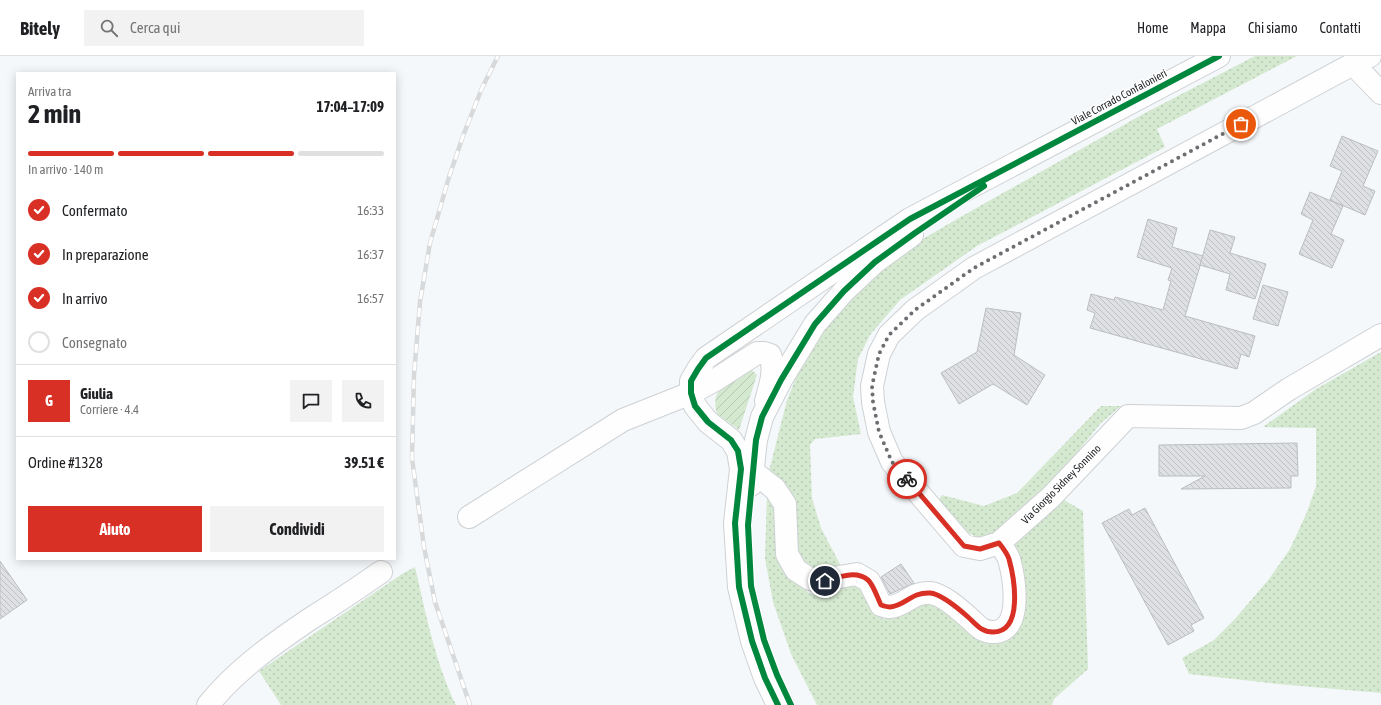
<!DOCTYPE html>
<html lang="it">
<meta charset="utf-8">
<style>
body{margin:0;font-family:"Asap Condensed",sans-serif;background:#f2f2f2;color:#202124;height:100vh;display:flex;flex-direction:column;font-size:15px;white-space:nowrap}
*{box-sizing:border-box;margin:0}
p{font-size:13px;color:#757577}
.icon{flex:none;width:22px;height:22px;fill:none;stroke:currentColor;stroke-width:2;stroke-linecap:round;stroke-linejoin:round}
.map{position:relative;flex:1;overflow:hidden}
.sheet{position:absolute;left:16px;top:16px;width:380px;height:488px;display:flex;flex-direction:column;background:#fff;border-radius:0px;box-shadow:0 2px 10px #0003}
.sheet>*{flex:none}
.pin{position:absolute;display:grid;place-items:center;width:34px;height:34px;color:#fff;margin:-17px;border:2px solid #fff;border-radius:50%;box-shadow:0 1px 4px #0007}
.courier{position:absolute;display:grid;place-items:center;width:40px;height:40px;margin:-20px;border:3px solid #d93025;border-radius:50%;background:#fff;color:#222;box-shadow:0 1px 5px #0007}
.summary em{font-style:normal;font-weight:700}
.summary div{display:flex;flex-direction:column-reverse}
.summary{display:flex;align-items:center;justify-content:space-between;height:68px;padding:0 12px}
h1{font-size:26px;font-weight:700;line-height:30px}
.bar{display:grid;grid-template-columns:repeat(4,1fr);gap:6px 4px;align-content:center;height:48px;padding:0 12px}
.bar i{height:5px;border-radius:3px;background:#e0e0e0}
.bar .current{background:#d93025}
.bar p{grid-column:span 4}
.line{display:flex;align-items:center;gap:10px;padding:0 12px;border-top:1px solid #e0e0e0}
.line div{flex:1}
.round{display:grid;place-items:center;flex:none;width:42px;height:42px;border-radius:0px;background:#f2f2f2}
ol{padding:0 12px;list-style:none}
li{display:flex;align-items:center;gap:12px;height:44px}
li p{margin-inline-start:auto}
li .icon{padding:4px;border-radius:50%;background:#d93025;color:#fff;stroke-width:4}
li:last-child{color:#757577}
li i{width:22px;height:22px;border:2px solid #e0e0e0;border-radius:50%}
.cta{display:flex;gap:8px;margin-top:auto;padding:8px 12px}
.cta a{flex:1;height:46px;border-radius:0px;background:#d93025;color:#fff;font-size:16px;font-weight:700;line-height:46px;text-align:center}
.cta a+a{background:#f2f2f2;color:#202124}
header{display:flex;align-items:center;gap:24px;box-sizing:border-box;height:56px;padding:0 20px;background:#fff;border-bottom:1px solid #e0e0e0}
header strong{font-size:19px}
nav{display:flex;gap:22px;margin-inline-start:auto;font-size:14px}
.search{width:280px;height:36px;background:#f2f2f2;display:flex;align-items:center;gap:10px;box-sizing:border-box;padding:0 14px;border-radius:0px;color:#757577;font-size:15px}
.map>svg:first-child{display:block}
.grass{fill:url(#grass-dots)}
.garden{fill:url(#garden-furrows)}
.building{fill:url(#building-back-hatch);stroke:#bbbdc0}
.lines{fill:none;stroke-linecap:round;stroke-linejoin:round}
.minor-casing{stroke:#ced1d4;stroke-width:24}
.major-casing{stroke:#ced1d4;stroke-width:24}
.minor{stroke:#fefefe;stroke-width:22}
.major{stroke:#fefefe;stroke-width:22}
.rail-casing{stroke:#d8d9da;stroke-width:4.5}
.rail{stroke:#fff;stroke-width:3;stroke-dasharray:9;stroke-linecap:butt}
.cycleway-casing{stroke:#fff;stroke-width:8}
.cycleway{stroke:#00873e;stroke-width:6}
.done{stroke:#6c6e71;stroke-width:4;stroke-dasharray:0 7.2}
.route{stroke:#d93025;stroke-width:5}
.labels{text-anchor:middle;stroke-width:3;stroke-linejoin:round;paint-order:stroke}
.street-label{font-size:11px;fill:#222427;stroke:#fff}
</style>
<header>
<strong>Bitely</strong>
<div class="search"><svg class="icon" aria-label="search" viewBox="0 0 24 24"><circle cx="10" cy="10" r="6"/><path d="M15 15l6 6"/></svg>Cerca qui</div>
<nav><a>Home</a><a>Mappa</a><a>Chi siamo</a><a>Contatti</a></nav>
</header>
<div class="map">
<svg width="1381" height="649" viewBox="0 0 1381 649">
<defs>
<pattern id="grass-dots" width="8" height="8" patternUnits="userSpaceOnUse"><rect width="8" height="8" fill="#d4e9d0"/><path d="M2 2h.1M6 6h.1" fill="none" stroke="#b6c8b3" stroke-width="1.8" stroke-linecap="round"/></pattern>
<pattern id="garden-furrows" width="10" height="10" patternUnits="userSpaceOnUse"><rect width="10" height="10" fill="#d4e9d0"/><path d="M-1 1l2-2M0 10L10 0M9 11l2-2" fill="none" stroke="#b6c8b3"/></pattern>
<pattern id="building-back-hatch" width="6" height="6" patternUnits="userSpaceOnUse"><rect width="6" height="6" fill="#dee0e3"/><path d="M-1 5l2 2M0 0l6 6M5-1l2 2" fill="none" stroke="#bec0c3"/></pattern>
</defs>
<rect width="100%" height="100%" fill="#f5f8fb"/>
<g class="grass">
<path d="M1255,0h42l-140,73 8,18 -188,99 -77,54 -30,35 -12,24 -5,38 8,37 -46,5 -5,6 2,53 9,30 21,40 -16,5 -23,-5 -34,-97 18,-71 13,-32 22,-36 36,-43 51,-42 55,-32 181,-102z"/>
<path d="M1381,296v341l-103,-9 -89,-10 -7,-16 32,-18 21,-21 34,-40 21,-30 17,-37 9,-26v-58l-53,-1 53,-38z"/>
<path d="M1101,350h20l-20,17 -48,59 -56,49 -12,6h-9l-9,-5 -28,-33 3,-4 42,11 33,-13z"/>
<path d="M773,438l11,69 24,30 13,4 12,-1 10,-8 12,-4 7,3 11,27 11,5 19,-9 28,-10 69,38 11,-92 53,-46 19,11 5,158 -34,30 -2,6h-235l-26,-51 -18,-52 -8,-44 2,-63z"/>
<path d="M415,511c11,47 20,95 41,138h-175l-22,-34 143,-97z"/>
</g>
<path class="garden" d="M750,312l7,7 -18,55 -22,-16c-8,-27 13,-33 33,-46z"/>
<g class="building">
<path d="M1342,80l36,15 -15,35 12,5 -10,24 -35,-15 12,-29 -12,-5z"/>
<path d="M1310,136l33,14 -12,28 13,6 -12,28 -33,-14 14,-34 -12,-6z"/>
<path d="M1148,163l29,9 -5,19 31,9 -18,60 70,20 -6,21 -8,-3 -4,15 -147,-41 5,-15 -8,-3 4,-16 23,6 1,-3 48,13 8,-29 -3,-1 4,-12 -35,-11z"/>
<path d="M1210,174l25,7 -5,16 36,11 -11,35 -29,-9 4,-16 -30,-9z"/>
<path d="M1263,229l25,7 -10,34 -25,-7z"/>
<path d="M986,252l35,5 -7,42 31,20 -18,30 -34,-21 -34,20 -18,-31 36,-21z"/>
<path d="M1297,387l1,33h-7v12l-110,1 24,-13h-46v-31z"/>
<path d="M1145,452l59,110 -13,7 3,6 -26,14 -66,-122 27,-14 3,6z"/>
<path d="M0,505l27,39 -27,19z"/>
<path d="M901,508l13,19 -24,11 -9,-17z"/>
</g>
<g class="lines">
<g class="minor-casing">
<g id="minor">
<path d="M1370,0l-17,8 -379,204 -59,42 -26,25 -10,19 -7,32 1,16 6,30 13,30 72,84 16,3 19,-6 52,-46 77,-81 113,2 13,-5 35,-24 92,-54"/>
<path d="M1353,8l28,29"/>
<path d="M752,415l23,18 10,15 2,50 9,16 14,9 15,2 14,-4 18,-3 12,7 12,24c3,1 7,2 9,2 15,-1 21,-15 40,-14 12,1 29,16 38,24 8,7 13,15 25,15 31,0 21,-55 16,-73 -2,-6 -7,-11 -10,-16"/>
<path d="M469,461l154,-97 68,-27 24,-13 42,-27h7l6,2c6,15 0,31 -4,46"/>
<path d="M208,649c28,-35 65,-61 102,-86 24,-15 48,-31 71,-47"/>
</g>
</g>
<g class="major-casing">
<g id="major">
<path d="M751,429l5,-45 6,-23 19,-37 34,-56 29,-33 31,-29 37,-27"/>
<path d="M778,649l-13,-27 -13,-37 -13,-54 -4,-64 6,-54 -3,-18 -7,-11 -23,-18 -13,-16 -4,-13v-12l7,-12 8,-11 204,-139 309,-163"/>
</g>
</g>
<use href="#minor" class="minor"/>
<use href="#major" class="major"/>
<g class="rail-casing">
<path id="rail" d="M470,649l-35,-103 -11,-55 -12,-89 2,-83 6,-73 10,-59 19,-66 14,-41 19,-48 16,-32"/>
</g>
<use href="#rail" class="rail"/>
<g class="cycleway-casing">
<g id="cycleway">
<path d="M778,649l-13,-27 -13,-37 -13,-54 -4,-64 6,-54 -3,-18 -7,-11 -23,-18 -13,-16 -4,-13v-12l7,-12 8,-11 204,-139 309,-163"/>
<path d="M791,649l-14,-30 -13,-35 -13,-54 -3,-61 8,-85 6,-23 19,-37 34,-56 29,-33 31,-29 40,-29 69,-47"/>
</g>
</g>
<use href="#cycleway" class="cycleway"/>
</g>
<g class="lines">
<path class="done" d="M907,423l-15,-17 -13,-30 -6,-30 -1,-16 7,-32 10,-19 26,-25 59,-42 267,-144"/>
<path class="route" d="M825,525c14,-4 31,-11 43,-1 5,4 10,19 13,25 3,1 7,2 9,2 15,-1 21,-15 40,-14 12,1 29,16 38,24 8,7 13,15 25,15 31,0 21,-55 16,-73 -2,-6 -6,-11 -10,-16l-19,6 -16,-3 -57,-67"/>
</g>
<g class="labels">
<g class="street-label">
<text transform="translate(1119 41) rotate(-28)" y="4">Viale Corrado Confalonieri</text>
<text transform="translate(1061 428) rotate(-45)" y="4">Via Giorgio Sidney Sonnino</text>
</g>
</g>
</svg>
<div class="pin" style="left:1241px;top:68px;background:#ea580c"><svg class="icon" aria-label="bag" viewBox="0 0 24 24"><path d="M5 8h14l-1 12H6zM9 8a3 3 0 0 1 6 0"/></svg></div>
<div class="pin" style="left:825px;top:525px;background:#1f2937"><svg class="icon" aria-label="home" viewBox="0 0 24 24"><path d="M3 11l9-7 9 7M6 9v11h12V9"/></svg></div>
<div class="courier" style="left:907px;top:423px"><svg class="icon" aria-label="bike" viewBox="0 0 24 24"><circle cx="6" cy="16" r="4"/><circle cx="18" cy="16" r="4"/><path d="M6 16l4-8h5l3 8M10 8l3 8H6M13 5h3"/></svg></div>
<section class="sheet">
<div class="summary"><div><h1>2 min</h1><p>Arriva tra</p></div><em>17:04–17:09</em></div>
<div class="bar"><i class="current"></i><i class="current"></i><i class="current"></i><i></i><p>In arrivo · 140 m</p></div>
<ol>
<li><svg class="icon" aria-label="check" viewBox="0 0 24 24"><path d="M5 12l5 5 9-10"/></svg>Confermato<p>16:33</p></li>
<li><svg class="icon" aria-label="check" viewBox="0 0 24 24"><path d="M5 12l5 5 9-10"/></svg>In preparazione<p>16:37</p></li>
<li><svg class="icon" aria-label="check" viewBox="0 0 24 24"><path d="M5 12l5 5 9-10"/></svg>In arrivo<p>16:57</p></li>
<li><i></i>Consegnato</li>
</ol>
<div class="line" style="height:72px"><b class="round" style="background:#d93025;color:#fff">G</b><div><b>Giulia</b><p>Corriere · 4.4</p></div><a class="round"><svg class="icon" aria-label="chat" viewBox="0 0 24 24"><path d="M4 5h16v11H9l-5 4z"/></svg></a><a class="round"><svg class="icon" aria-label="phone" viewBox="0 0 24 24"><path d="M5 4h4l2 5-3 2q2 4 5 5l2-3 5 2v4C11 20 4 13 5 4z"/></svg></a></div>
<div class="line" style="height:52px"><div>Ordine #1328</div><b>39.51 €</b></div>
<div class="cta"><a>Aiuto</a><a>Condividi</a></div>
</section>
</div>
